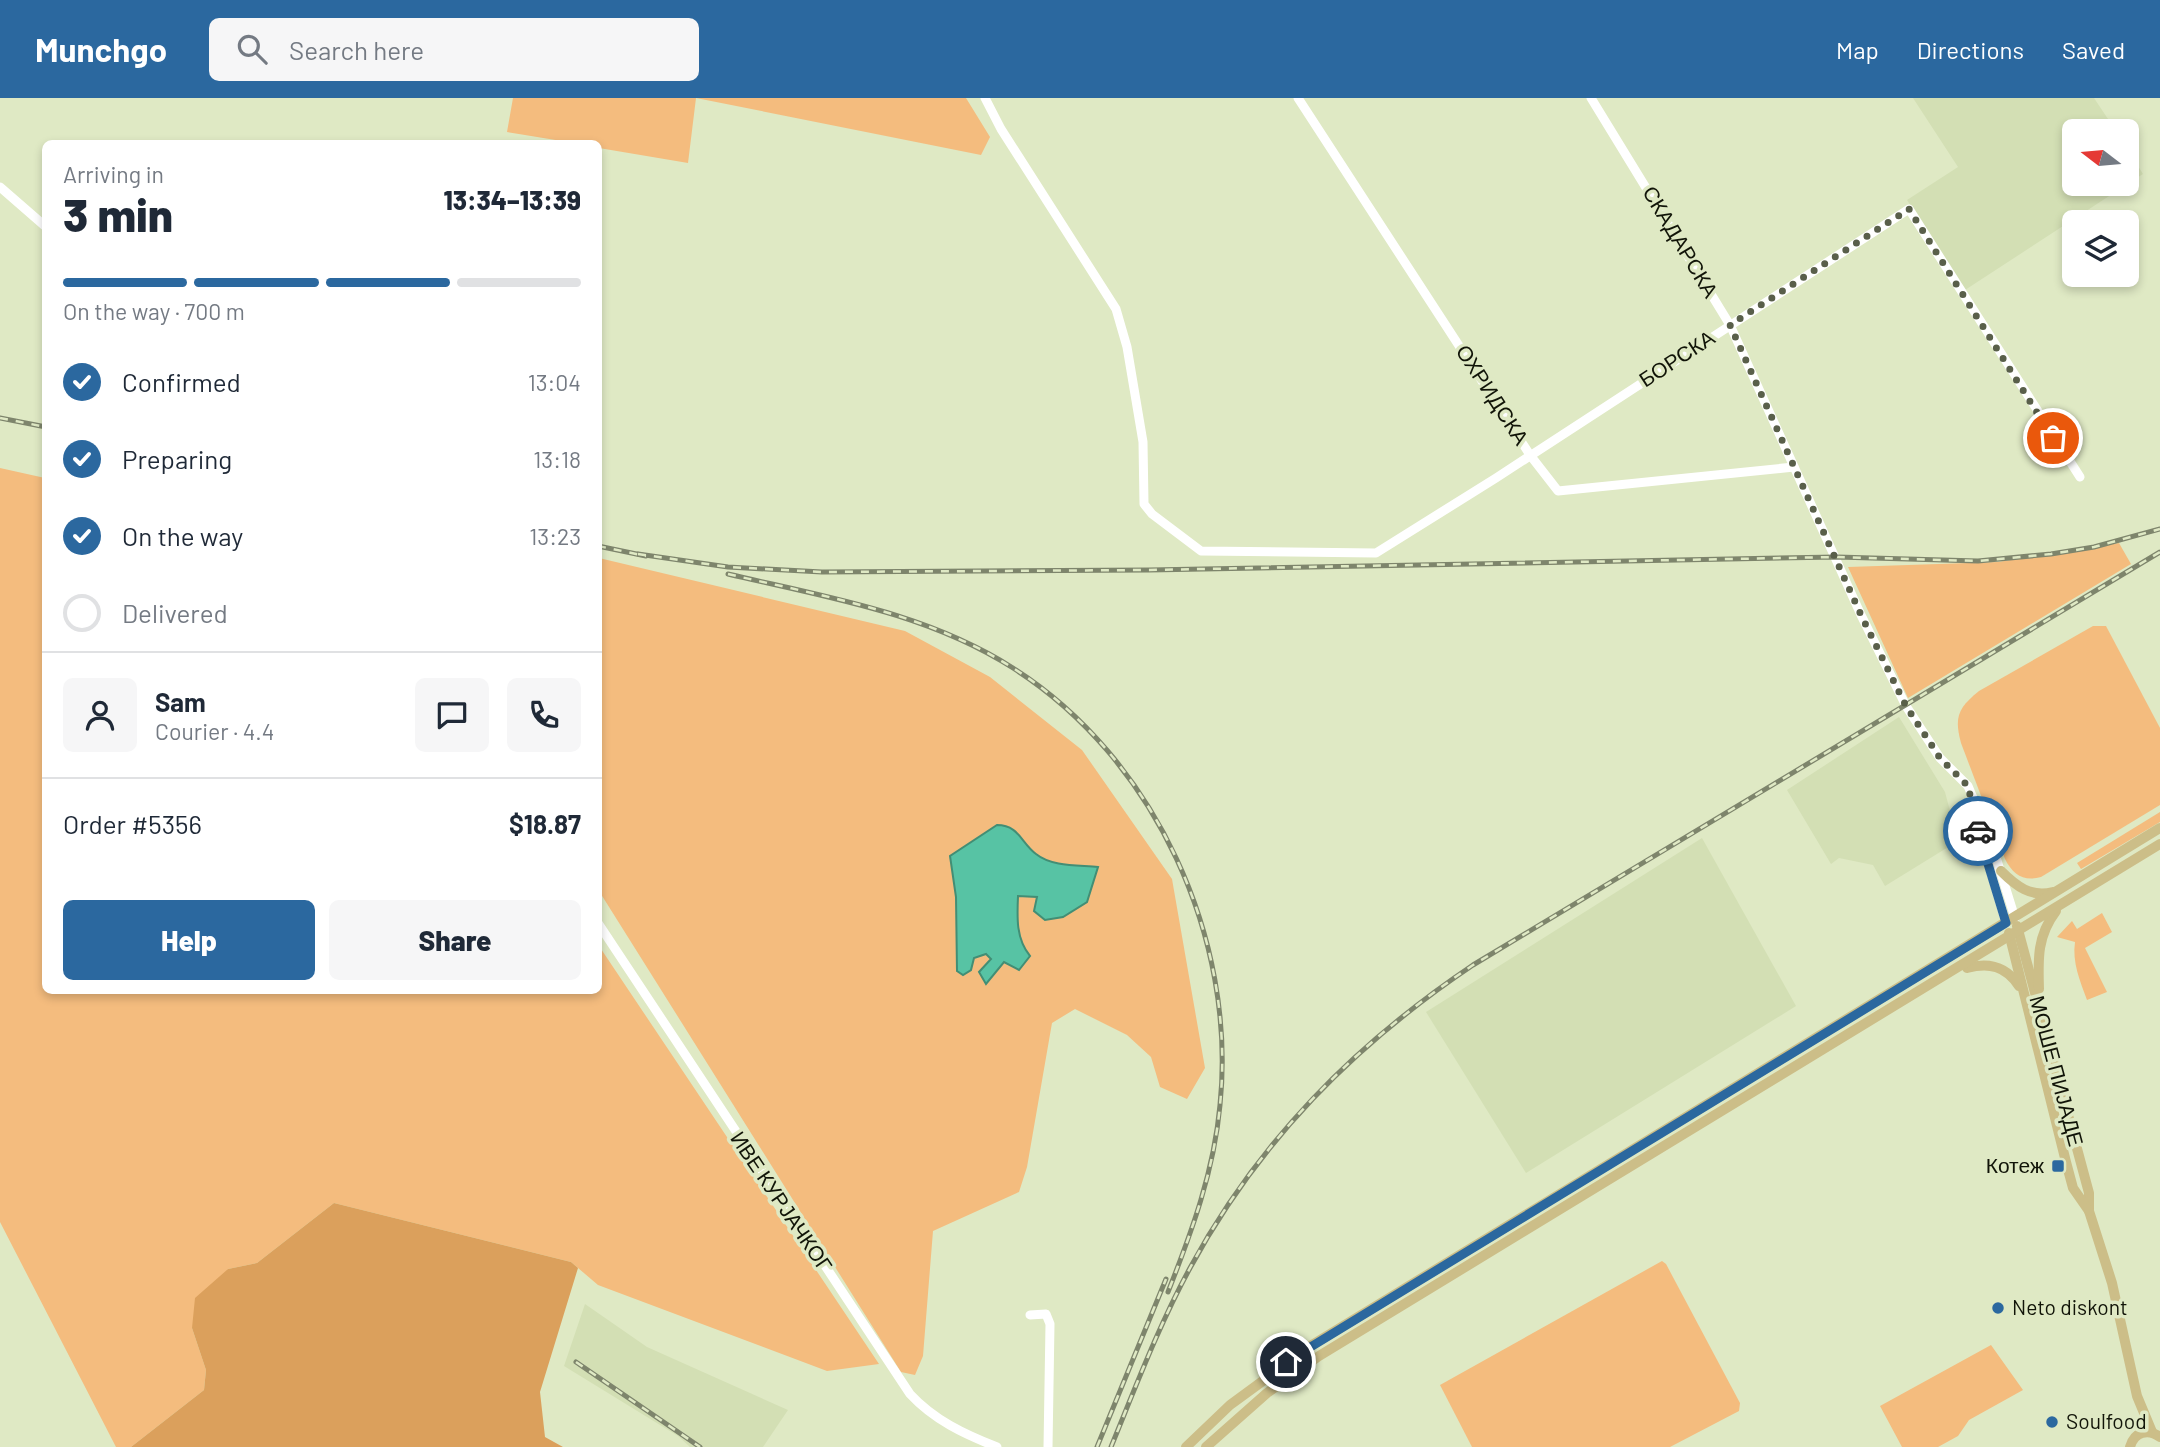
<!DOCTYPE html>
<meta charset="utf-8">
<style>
body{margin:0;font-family:Barlow,sans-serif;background:#f6f6f7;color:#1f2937;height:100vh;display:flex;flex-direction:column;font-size:26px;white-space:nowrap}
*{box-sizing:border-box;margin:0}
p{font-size:23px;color:#747a83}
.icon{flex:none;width:38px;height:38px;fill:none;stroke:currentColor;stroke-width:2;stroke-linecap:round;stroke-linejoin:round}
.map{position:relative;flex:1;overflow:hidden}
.details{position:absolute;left:42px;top:42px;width:560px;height:854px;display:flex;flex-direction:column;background:#fff;border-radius:10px;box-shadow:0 4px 10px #0003}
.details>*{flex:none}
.needle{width:46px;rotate:286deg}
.controls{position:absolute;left:2062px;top:21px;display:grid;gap:14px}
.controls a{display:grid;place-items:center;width:77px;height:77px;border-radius:10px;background:#fff;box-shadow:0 4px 10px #0003;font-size:35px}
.pin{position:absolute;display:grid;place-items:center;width:60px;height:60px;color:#fff;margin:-30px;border:4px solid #fff;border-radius:50%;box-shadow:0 2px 7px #0007}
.courier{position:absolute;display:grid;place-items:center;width:70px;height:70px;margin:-35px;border:5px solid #2b689f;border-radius:50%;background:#fff;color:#222;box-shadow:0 2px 9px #0007}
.overview em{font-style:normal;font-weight:800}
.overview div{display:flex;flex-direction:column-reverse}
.overview{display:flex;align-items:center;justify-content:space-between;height:119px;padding:0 21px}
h1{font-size:46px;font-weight:800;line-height:52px}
.bar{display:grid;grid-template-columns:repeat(4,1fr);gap:10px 7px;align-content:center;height:84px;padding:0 21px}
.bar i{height:9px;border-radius:5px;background:#e0e1e3}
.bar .active{background:#2b689f}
.bar p{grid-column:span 4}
.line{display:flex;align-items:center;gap:18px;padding:0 21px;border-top:2px solid #e0e1e3}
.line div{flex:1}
.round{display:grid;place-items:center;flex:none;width:74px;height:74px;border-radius:10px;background:#f6f6f7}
ol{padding:0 21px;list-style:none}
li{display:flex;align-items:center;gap:21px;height:77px}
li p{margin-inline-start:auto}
li .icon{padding:7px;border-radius:50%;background:#2b689f;color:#fff;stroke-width:4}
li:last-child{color:#747a83}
li i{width:38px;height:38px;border:4px solid #e0e1e3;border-radius:50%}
.button{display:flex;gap:14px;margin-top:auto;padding:14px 21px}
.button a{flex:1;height:80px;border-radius:10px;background:#2b689f;color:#fff;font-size:28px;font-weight:800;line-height:80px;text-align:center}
.button a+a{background:#f6f6f7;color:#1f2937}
header{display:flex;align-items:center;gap:42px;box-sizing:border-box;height:98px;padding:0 35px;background:#2b689f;color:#fff}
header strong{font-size:33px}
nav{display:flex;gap:38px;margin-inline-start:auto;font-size:24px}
.search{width:490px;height:63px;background:#f6f6f7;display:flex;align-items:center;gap:18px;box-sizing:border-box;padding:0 24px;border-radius:10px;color:#747a83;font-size:26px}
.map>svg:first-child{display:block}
.built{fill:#d3dfb4}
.green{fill:#f4bc7e}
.forest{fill:#dba05c}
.water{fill:#57c3a4;stroke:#428e75;stroke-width:2}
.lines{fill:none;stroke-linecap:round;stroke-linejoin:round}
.minor{stroke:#fff;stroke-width:9}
.major{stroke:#ccbe88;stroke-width:10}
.rail-casing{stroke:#7e856c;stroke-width:5}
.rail{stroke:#dfe9c4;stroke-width:2.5;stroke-dasharray:8;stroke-linecap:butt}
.done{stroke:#595f4a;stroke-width:7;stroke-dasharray:0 12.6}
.route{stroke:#2b689f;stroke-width:9}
.poi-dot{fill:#2b689f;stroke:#dfe9c4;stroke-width:2.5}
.labels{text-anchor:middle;stroke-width:7;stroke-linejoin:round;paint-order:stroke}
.street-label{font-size:21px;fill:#111408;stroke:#dfe9c4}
.poi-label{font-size:21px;fill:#111408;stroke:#dfe9c4;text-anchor:start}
</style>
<header>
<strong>Munchgo</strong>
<div class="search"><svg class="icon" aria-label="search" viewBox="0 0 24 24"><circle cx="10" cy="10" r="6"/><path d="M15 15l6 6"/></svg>Search here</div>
<nav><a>Map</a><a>Directions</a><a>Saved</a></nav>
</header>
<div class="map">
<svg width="2160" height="1349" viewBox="0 0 2160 1349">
<rect width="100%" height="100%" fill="#dfe9c4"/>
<g class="built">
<path d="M1913,0h181l22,33h-42v53h52v-37l17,27 -178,116 -58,-90 51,-33z"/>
<path d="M1899,619l46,75 13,49 -73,45 -12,-21 -34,-7 -8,6 -44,-74z"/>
<path d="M1702,740l94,168 -270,167 -100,-161z"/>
<path d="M585,1206l62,43 141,63 -25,37h-73l-12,-11 -114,-70z"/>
</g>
<g class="green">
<path d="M513,0h453l24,39 -9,18 -285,-57 -8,65 -89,-15 -1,-4 -24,-1 -67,-11z"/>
<path d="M0,370l45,10 1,512h552l1,-44 280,418 -52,7 -229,-86 -27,-23 -237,-59 -77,60 -29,6 -36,59 14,42 -2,20 -73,57h-15l-116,-225z"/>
<path d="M2119,445l12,21 -223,134 -60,-131 150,-5z"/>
<path d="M599,460l306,73 85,46 92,73 90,129 33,189 -18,31 -27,-12 -9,-30 -24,-22 -52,-26 -23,14 -25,144 -8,25 -86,39 -10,125 -8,19 -14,-3 -302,-481z"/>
<path d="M2093,528h13l54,102v77l-119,72c-17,5 -28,-2 -36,-18l-44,-116c-7,-26 -3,-35 18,-52z"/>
<path d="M2160,714v10l-79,47 -4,-6z"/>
<path d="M2102,815l10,19 -27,16 22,44 -20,8c-7,-19 -15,-38 -12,-58l-18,-5 15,-16 5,8z"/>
<path d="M1662,1163l4,3 74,139 -1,8 -69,36h-198l-32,-62z"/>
<path d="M1991,1247l32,45 -54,30 -11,16 -20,11h-36l-22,-41z"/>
</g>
<path class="forest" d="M334,1105l237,59 7,6 -38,124 5,45 18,10h-432l73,-57 2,-20 -14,-42 3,-30 33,-29 29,-6z"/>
<path class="water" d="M997,727c22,0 24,18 39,29 16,13 43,11 62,13l-11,35 -24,15 -18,3 -11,-9 3,-14 -19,-1c-1,22 -2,43 12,60l-11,14 -15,-8 -18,22 -7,-12 12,-13 -5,-5 -12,4 -3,12 -8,5 -6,-4 -1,-74 -6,-41z"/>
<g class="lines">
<g class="minor">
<path d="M985,0l16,31 115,180 11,38 16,95 1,62 8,10 49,37 175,2 120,-75 413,-269 171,268"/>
<path d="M1298,0l232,357 28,36 236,-24"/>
<path d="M1591,0l139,227 131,290 45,91 34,52 28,28 23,55 24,77"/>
<path d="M0,89l46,40"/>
<path d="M1971,707l35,118"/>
<path d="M598,825l312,471c24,26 54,40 87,53"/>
<path d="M1030,1217l16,-1 4,10 -2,123"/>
</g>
<g class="major">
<path d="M2001,773c15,15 30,27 52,21"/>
<path d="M2017,828l72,267v18l23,72 25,113 15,36"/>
<path d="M2009,835l57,229 7,26 16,23"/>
<path d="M1967,870c22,-6 39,-2 52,18"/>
<path d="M2039,891c-1,-30 -2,-53 17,-78"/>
<path d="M1186,1349l44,-42 82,-60 848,-517"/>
<path d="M1206,1349l61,-54 52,-37 841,-512"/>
<path d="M2130,1349c4,-15 18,-19 30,-10"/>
</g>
<g class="rail-casing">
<g id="rail">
<path d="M0,320l46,9"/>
<path d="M598,448l48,10"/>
<path d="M638,456l90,13 94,5 327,-2 688,-13 141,4 73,-7 43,-7 66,-18"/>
<path d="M728,476c98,23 199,39 285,94 142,90 224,271 207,437 -6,66 -28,126 -52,187"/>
<path d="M576,1264l124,85"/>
<path d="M1097,1349l69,-168"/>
<path d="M1111,1349c25,-61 48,-122 79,-179 69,-127 164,-223 283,-303l687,-413"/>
</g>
</g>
<use href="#rail" class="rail"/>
</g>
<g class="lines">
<path class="done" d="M1978,733l-10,-45 -28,-28 -34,-52 -45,-91 -131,-290 179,-116 144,229"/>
<path class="route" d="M1286,1264l720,-439 -28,-92"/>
</g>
<g class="poi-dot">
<rect x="2051" y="1061" width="14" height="14" rx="3.5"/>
<circle cx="1998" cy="1210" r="7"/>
<circle cx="2052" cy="1324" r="7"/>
</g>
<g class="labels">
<g class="street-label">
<text transform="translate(1680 144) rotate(59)" y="7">СКАДАРСКА</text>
<text transform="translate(1677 261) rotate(-33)" y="7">БОРСКА</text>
<text transform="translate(1492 297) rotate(57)" y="7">ОХРИДСКА</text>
<text transform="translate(2056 973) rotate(75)" y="7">МОШЕ ПИЈАДЕ</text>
<text transform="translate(781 1104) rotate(56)" y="7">ИВЕ КУРЈАЧКОГ</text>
</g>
<g class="poi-label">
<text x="2044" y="1075" text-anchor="end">Котеж</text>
<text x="2012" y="1217">Neto diskont</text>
<text x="2066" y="1331">Soulfood</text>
</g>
</g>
</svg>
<div class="controls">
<a><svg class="needle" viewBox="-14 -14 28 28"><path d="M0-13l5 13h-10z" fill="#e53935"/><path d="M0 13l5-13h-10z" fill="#747a83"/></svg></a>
<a><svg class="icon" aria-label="layers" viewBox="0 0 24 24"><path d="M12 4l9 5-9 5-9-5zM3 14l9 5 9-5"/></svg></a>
</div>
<div class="pin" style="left:2053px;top:340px;background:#ea580c"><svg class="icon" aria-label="bag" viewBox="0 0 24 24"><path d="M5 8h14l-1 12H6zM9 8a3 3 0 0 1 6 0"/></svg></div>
<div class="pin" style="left:1286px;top:1264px;background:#1f2937"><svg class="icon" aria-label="home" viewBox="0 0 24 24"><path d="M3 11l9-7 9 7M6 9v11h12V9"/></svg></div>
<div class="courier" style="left:1978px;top:733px"><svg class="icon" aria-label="car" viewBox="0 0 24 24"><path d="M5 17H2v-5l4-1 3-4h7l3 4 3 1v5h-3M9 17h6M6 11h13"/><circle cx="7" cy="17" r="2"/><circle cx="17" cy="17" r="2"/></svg></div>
<section class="details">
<div class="overview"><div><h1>3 min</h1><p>Arriving in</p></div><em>13:34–13:39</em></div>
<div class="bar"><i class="active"></i><i class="active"></i><i class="active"></i><i></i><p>On the way · 700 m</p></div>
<ol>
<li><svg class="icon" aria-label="check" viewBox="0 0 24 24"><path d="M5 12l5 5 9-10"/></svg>Confirmed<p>13:04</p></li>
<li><svg class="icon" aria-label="check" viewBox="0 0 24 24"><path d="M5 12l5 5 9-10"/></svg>Preparing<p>13:18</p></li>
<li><svg class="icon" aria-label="check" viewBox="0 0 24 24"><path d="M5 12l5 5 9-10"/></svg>On the way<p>13:23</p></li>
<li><i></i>Delivered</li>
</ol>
<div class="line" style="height:126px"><a class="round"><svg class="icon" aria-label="person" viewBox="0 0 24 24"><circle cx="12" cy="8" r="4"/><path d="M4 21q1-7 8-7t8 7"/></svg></a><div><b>Sam</b><p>Courier · 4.4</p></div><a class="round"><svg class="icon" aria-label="chat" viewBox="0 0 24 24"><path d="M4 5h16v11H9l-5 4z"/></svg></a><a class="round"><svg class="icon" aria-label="phone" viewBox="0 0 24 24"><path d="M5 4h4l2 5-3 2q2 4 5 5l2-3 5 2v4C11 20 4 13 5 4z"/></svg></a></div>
<div class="line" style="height:91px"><div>Order #5356</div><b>$18.87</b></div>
<div class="button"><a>Help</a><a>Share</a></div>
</section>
</div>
